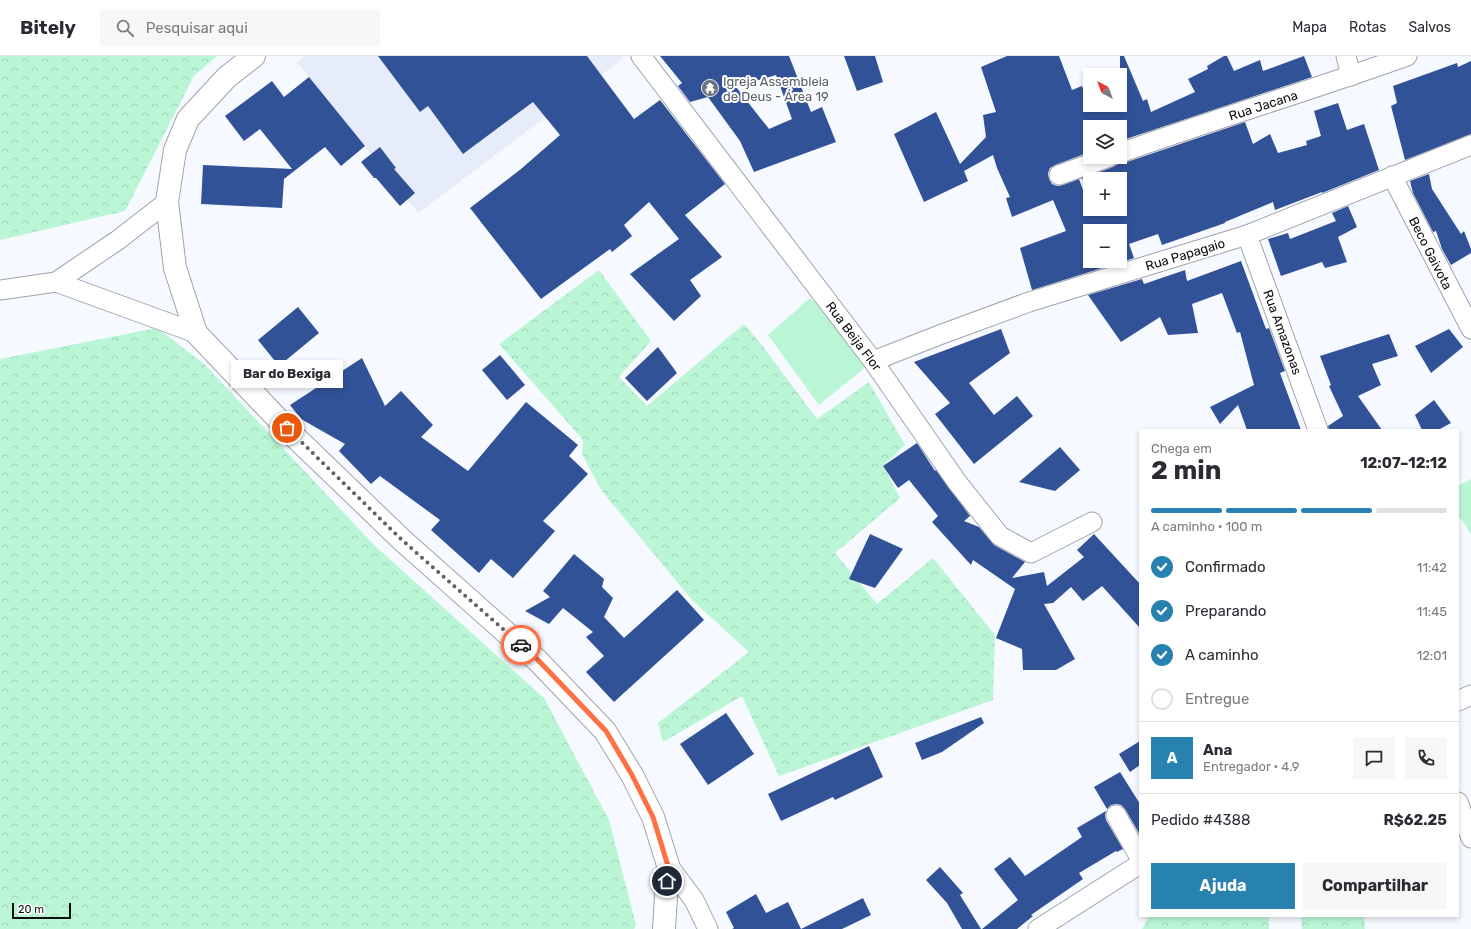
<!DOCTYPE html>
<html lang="pt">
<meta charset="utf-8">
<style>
body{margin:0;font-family:Rubik,sans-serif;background:#f7f7f7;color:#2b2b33;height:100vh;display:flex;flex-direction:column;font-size:15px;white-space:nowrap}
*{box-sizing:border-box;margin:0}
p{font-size:13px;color:#7c7c81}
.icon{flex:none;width:22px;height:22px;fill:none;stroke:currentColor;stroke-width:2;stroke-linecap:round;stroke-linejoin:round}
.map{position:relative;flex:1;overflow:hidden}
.panel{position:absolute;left:1139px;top:373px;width:320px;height:488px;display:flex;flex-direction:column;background:#fff;border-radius:0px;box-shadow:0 2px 6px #0003}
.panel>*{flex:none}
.needle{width:26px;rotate:319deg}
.buttons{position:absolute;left:1083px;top:12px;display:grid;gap:8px}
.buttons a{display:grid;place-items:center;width:44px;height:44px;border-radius:0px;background:#fff;box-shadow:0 2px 6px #0003;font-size:20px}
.scale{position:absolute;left:12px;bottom:10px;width:59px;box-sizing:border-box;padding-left:4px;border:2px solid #0c0d0f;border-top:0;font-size:11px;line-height:14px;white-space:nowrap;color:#0c0d0f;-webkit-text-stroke:3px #fff;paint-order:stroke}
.pin{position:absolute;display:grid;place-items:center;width:34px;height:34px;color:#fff;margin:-17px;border:2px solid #fff;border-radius:50%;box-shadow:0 1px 4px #0007}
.courier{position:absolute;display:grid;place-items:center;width:40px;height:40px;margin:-20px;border:3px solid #ff7043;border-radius:50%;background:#fff;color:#222;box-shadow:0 1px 5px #0007}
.bubble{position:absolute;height:28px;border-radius:0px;background:#fff;box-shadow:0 2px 6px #0003;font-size:13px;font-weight:700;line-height:28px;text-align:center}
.overview em{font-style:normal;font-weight:700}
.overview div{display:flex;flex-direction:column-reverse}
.overview{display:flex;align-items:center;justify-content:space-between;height:68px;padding:0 12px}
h1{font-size:26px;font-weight:700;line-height:30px}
.bar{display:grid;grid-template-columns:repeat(4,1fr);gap:6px 4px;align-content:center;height:48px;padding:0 12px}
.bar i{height:5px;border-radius:3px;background:#e1e1e2}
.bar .current{background:#2882b0}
.bar p{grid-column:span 4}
.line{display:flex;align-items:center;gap:10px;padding:0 12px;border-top:1px solid #e1e1e2}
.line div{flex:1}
.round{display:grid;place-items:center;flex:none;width:42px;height:42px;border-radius:0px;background:#f7f7f7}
ol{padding:0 12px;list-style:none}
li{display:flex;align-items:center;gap:12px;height:44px}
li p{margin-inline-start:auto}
li .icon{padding:4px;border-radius:50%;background:#2882b0;color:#fff;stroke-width:4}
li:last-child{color:#7c7c81}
li i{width:22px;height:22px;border:2px solid #e1e1e2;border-radius:50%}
.button{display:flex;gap:8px;margin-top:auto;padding:8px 12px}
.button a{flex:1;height:46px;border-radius:0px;background:#2882b0;color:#fff;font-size:16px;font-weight:700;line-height:46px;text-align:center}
.button a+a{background:#f7f7f7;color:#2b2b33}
header{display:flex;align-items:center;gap:24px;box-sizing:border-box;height:56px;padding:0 20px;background:#fff;border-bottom:1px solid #e1e1e2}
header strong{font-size:19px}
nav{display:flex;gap:22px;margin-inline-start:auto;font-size:14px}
.search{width:280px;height:36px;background:#f7f7f7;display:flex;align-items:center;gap:10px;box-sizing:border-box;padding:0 14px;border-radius:0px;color:#7c7c81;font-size:15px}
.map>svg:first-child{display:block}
.built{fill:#e6ecf9}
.green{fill:#baf6d5}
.forest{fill:url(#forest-crowns)}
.building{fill:#325298;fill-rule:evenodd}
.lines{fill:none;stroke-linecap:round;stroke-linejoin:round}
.minor-casing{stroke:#a0a3a8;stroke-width:21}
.tertiary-casing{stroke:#a0a3a8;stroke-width:24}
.minor{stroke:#fff;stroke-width:19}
.tertiary{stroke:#fff;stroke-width:22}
.done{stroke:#5e6063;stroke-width:4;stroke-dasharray:0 7.2}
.route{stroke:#ff7043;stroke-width:5}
.labels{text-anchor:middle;stroke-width:4;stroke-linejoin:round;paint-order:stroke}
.worship-label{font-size:13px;fill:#5b616d;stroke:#fff;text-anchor:start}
.street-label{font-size:13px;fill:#0c0d0f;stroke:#fff}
</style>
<header>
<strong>Bitely</strong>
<div class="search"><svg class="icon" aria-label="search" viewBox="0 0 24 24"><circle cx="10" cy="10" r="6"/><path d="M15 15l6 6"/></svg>Pesquisar aqui</div>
<nav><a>Mapa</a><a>Rotas</a><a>Salvos</a></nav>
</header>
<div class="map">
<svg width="1471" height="873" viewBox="0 0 1471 873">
<defs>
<pattern id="forest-crowns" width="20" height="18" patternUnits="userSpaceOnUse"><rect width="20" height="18" fill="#baf6d5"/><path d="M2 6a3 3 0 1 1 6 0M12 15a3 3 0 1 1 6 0" fill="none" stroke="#9fd2b6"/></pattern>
</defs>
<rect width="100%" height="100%" fill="#f6f9ff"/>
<path class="built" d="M304,0h318l2,2 -206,155 -121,-151z"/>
<g class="green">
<path d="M810,242l63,63 -54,44 -51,-70z"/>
<path d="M1471,423v56l-10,-17 -3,1v-33z"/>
</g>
<g class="forest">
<path d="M0,0h217l-23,20 -69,135 -125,29z"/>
<path d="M599,214l52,71 -32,36 28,29 97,-82 17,20 56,75 52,-37 36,63 -22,21 17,32 -65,55 42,51 56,-46 62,77 -2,65 -214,76 -37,-80 -79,46 -5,-19 91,-71 -57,-52 -91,-110 -19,-36 1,-14 -84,-96z"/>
<path d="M157,272l47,36 170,181 170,153 65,122 27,105 -2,4h-634v-570z"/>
<path d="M1149,860h120v13h-127z"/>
<path d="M1301,860h63l1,13h-63z"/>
</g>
<g class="building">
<path d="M378,0h209l47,63 26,-19 65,84 -40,31 37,42 -32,23 11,16 -27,25 -44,-47 49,-35 -30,-37 -25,23 8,11 -20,16 -2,-3 -69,50 -71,-91 51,-39 39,-34 -27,-33 -70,52 -35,-48 -8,6z"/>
<path d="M660,0h129l22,56 11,-5 14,35 -82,30 -14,-31 -32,-44 -18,5 -12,-16 4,-3zM776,19l16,44 -23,10 -33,-42z"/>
<path d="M844,0h31l8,26 -26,9z"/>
<path d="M1007,0h52l13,34 10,-4 7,19h31v-49h4l19,45 4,-2 4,13 44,-20 -7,-13 20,-10 -1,-3 17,-10h3l7,15 26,-11 3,11 41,-15 8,21 -192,64v-14h-30v25l-35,13 -5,3 -2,5 1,6 3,5 5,2 6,-1 16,-6 11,30h30v-30h-40l33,-12 5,-3 6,-1 121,-41 8,22 17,-10 8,19 29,-8 -1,-4 15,-5 -7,-25 24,-8 9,27 17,-6 15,46 -57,23v-1l-47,18 -2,-8 -48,20v1l-63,22 -4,-11 -29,10 5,14 -102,32 -12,-42 46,-17 -13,-31 -41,17 -6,-19 4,-1 -13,-29 -4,-13 -29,16 4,10 -44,21 -30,-68 42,-22 24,52 26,-27 -3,-22 13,-3 -15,-45zM1090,175h30v30h-30z"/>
<path d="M1471,5v73l-66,26 -14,-54 6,-3 -4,-17 64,-23 1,4z"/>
<path d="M309,21l56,69 -24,20 -16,-19 -41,32 -2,29 -81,-4 2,-39 89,4 -32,-40 -16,12 -19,-25 47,-35 12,16z"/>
<path d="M380,91l16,21 -2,1 21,24 -15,13 -24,-28h-2l-13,-16z"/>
<path d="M1429,118l3,15 29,45 3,-3 7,18v4l-20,12 -9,-16 -6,-18 -3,1 -20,-39 -3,-12z"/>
<path d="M1348,150l9,21 -19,10 9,25 -22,6 -3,-6 -41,14 -13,-37 20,-6 2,6 46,-18 -4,-8z"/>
<path d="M1241,205l25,68 3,-1 16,43 -5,2 21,57h-54l-9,-25 -18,19 -10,-17 44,-22 -14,-53 -3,1 -15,-40 -30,11 6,29 -30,2 -8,-18 -39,25 -33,-47 54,-16 2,5 41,-14 2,11z"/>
<path d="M298,251l21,26 -40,33 -21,-26z"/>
<path d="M1001,273l9,24 -41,30 25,32 23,-19 16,20 -59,48 -39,-50 15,-11 -36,-41z"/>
<path d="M1449,273l14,18 -32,26 -16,-27z"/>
<path d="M1389,278l9,22 -26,8 9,21 -23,11 24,34h-53l-1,-4 15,-10 -14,-30 2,-1 -11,-29z"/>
<path d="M658,291l19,26 -30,28 -22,-23z"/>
<path d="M500,299l25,30 -18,15 -25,-30z"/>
<path d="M362,302l23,48 16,-15 32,34 -12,12 47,34 58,-69 52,43 -9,11 19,18 -45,47 12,10 -42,47 -22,-19 -12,14 -48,-43 9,-10 -60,-44 -9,8 -32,-33 6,-7 -44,-25 -11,-14z"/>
<path d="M1434,344l17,23 -13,7h-16l-7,-15z"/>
<path d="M917,387l18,28 1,-1 34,46 -6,5 15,6 15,18 31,17 -13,16 32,-6 3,14 37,-29 -7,-7 17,-16 46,50v44l-38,-42 -19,15 -12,-14 -18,16 -9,1 31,55 -19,11h-33l-1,-21 -26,-11 19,-49 -42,-29 -2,5 -39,-43 6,-6 -29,-36 -11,8 -15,-22z"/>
<path d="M1060,391l20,23 -25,21 -36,-9z"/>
<path d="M870,478l33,15 -28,39 -26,-9z"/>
<path d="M574,498l30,25 -2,8 11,11 -9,19 20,21 53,-48 27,30 -90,82 -28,-30 18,-16 -18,-19 7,-5 -30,-24 -14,16 -24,-13 25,-14 -7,-6z"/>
<path d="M726,657l28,41 -46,31 -28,-41z"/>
<path d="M981,661l3,6 -42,29 -20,8 -7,-17z"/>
<path d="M1140,685v24l-10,7 -11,-18z"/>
<path d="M869,690l14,31 -48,23 -2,-3 -52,24 -13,-27z"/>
<path d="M1120,716l20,32v31l-15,-26 -4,-4 -4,-1 -6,1 -4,4 -13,-22z"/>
<path d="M1106,755l-1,4 1,5 17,29 -6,3 -1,-1 -37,22 4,6 -52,36 2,1 -16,13h-35l36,-29 -24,-31 16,-12 15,19 57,-39 -5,-9z"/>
<path d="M940,811l23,26 -3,2 21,34h-19l-15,-26 -21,-23z"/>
<path d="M756,838l10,19 22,-11 13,27 62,-31 8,17 -29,14h-110l2,-1 -8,-16z"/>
</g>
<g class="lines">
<g class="minor-casing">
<g id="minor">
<path d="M641,0l232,305 84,121 43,54 31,17 61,-31"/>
<path d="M1346,0l5,20"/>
<path d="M1120,97c95,-34 192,-63 287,-97"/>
<path d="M1059,119l50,-18"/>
<path d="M1392,120l79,153"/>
<path d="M1247,179l71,195"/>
<path d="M56,226l140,51"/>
<path d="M0,234l56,-8 62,-42 49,-38"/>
<path d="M873,305l69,-27 87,-32 218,-67 224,-90"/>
<path d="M1458,645l13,-6"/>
<path d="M1458,746l13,36"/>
<path d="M1116,759l24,43"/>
<path d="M668,809l26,35 14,29"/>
<path d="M1038,873l102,-65"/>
</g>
</g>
<g class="tertiary-casing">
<path id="tertiary" d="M254,0l-27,21 -39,42 -13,31 -8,52 8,66 21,65 100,105 106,102 135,120 68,71 27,44 21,42 15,48 -4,64"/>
</g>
<use href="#minor" class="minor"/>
<use href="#tertiary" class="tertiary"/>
</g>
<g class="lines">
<path class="done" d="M287,372l115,112 119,105"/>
<path class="route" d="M521,589l17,15 68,71 26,44 21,42 15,49 -1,15"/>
</g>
<defs>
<g id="temple-disc" transform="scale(0.9)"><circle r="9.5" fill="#6b7280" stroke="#fff"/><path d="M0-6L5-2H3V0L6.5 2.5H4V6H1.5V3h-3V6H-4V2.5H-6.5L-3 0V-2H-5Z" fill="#fff"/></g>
</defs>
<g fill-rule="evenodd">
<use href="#temple-disc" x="710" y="32"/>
</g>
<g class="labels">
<g class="worship-label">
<text x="723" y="30">Igreja Assembleia<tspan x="723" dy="15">de Deus - Área 19</tspan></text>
</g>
<g class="street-label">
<text transform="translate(1263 49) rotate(-18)" y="5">Rua Jacana</text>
<text transform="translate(1431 197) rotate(63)" y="5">Beco Gaivota</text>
<text transform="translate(1185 198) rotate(-17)" y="5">Rua Papagaio</text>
<text transform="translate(1283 276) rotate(70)" y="5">Rua Amazonas</text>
<text transform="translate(854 280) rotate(53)" y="5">Rua Beija Flor</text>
</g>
</g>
</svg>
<div class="buttons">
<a><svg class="needle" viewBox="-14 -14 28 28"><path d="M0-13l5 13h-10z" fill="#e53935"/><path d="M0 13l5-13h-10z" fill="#7c7c81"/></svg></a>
<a><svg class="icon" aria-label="layers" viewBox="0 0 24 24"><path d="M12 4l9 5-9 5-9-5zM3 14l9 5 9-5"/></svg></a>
<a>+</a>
<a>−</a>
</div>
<div class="scale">20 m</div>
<div class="pin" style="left:287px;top:372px;background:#ea580c"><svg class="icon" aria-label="bag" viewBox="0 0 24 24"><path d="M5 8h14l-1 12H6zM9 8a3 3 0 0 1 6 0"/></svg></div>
<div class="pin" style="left:667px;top:825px;background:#1f2937"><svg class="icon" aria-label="home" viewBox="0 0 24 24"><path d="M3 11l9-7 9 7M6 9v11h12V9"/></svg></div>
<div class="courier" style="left:521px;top:589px"><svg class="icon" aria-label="car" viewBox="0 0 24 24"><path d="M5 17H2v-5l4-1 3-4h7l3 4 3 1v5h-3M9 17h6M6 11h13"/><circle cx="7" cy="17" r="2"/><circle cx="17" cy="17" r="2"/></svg></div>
<div class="bubble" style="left:231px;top:304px;width:112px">Bar do Bexiga</div>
<section class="panel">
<div class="overview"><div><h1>2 min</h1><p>Chega em</p></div><em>12:07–12:12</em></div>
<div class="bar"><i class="current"></i><i class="current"></i><i class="current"></i><i></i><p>A caminho · 100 m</p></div>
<ol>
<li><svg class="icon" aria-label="check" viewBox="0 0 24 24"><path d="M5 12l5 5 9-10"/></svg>Confirmado<p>11:42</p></li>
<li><svg class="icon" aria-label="check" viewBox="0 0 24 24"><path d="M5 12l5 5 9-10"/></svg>Preparando<p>11:45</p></li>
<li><svg class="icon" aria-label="check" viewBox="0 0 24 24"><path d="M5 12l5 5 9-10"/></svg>A caminho<p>12:01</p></li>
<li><i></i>Entregue</li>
</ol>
<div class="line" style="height:72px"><b class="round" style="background:#2882b0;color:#fff">A</b><div><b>Ana</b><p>Entregador · 4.9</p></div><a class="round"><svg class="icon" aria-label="chat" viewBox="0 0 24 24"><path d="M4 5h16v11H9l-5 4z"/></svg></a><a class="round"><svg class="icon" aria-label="phone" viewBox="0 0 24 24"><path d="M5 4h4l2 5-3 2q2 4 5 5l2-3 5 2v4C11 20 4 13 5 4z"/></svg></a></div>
<div class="line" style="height:52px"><div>Pedido #4388</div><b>R$62.25</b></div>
<div class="button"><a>Ajuda</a><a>Compartilhar</a></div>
</section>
</div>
